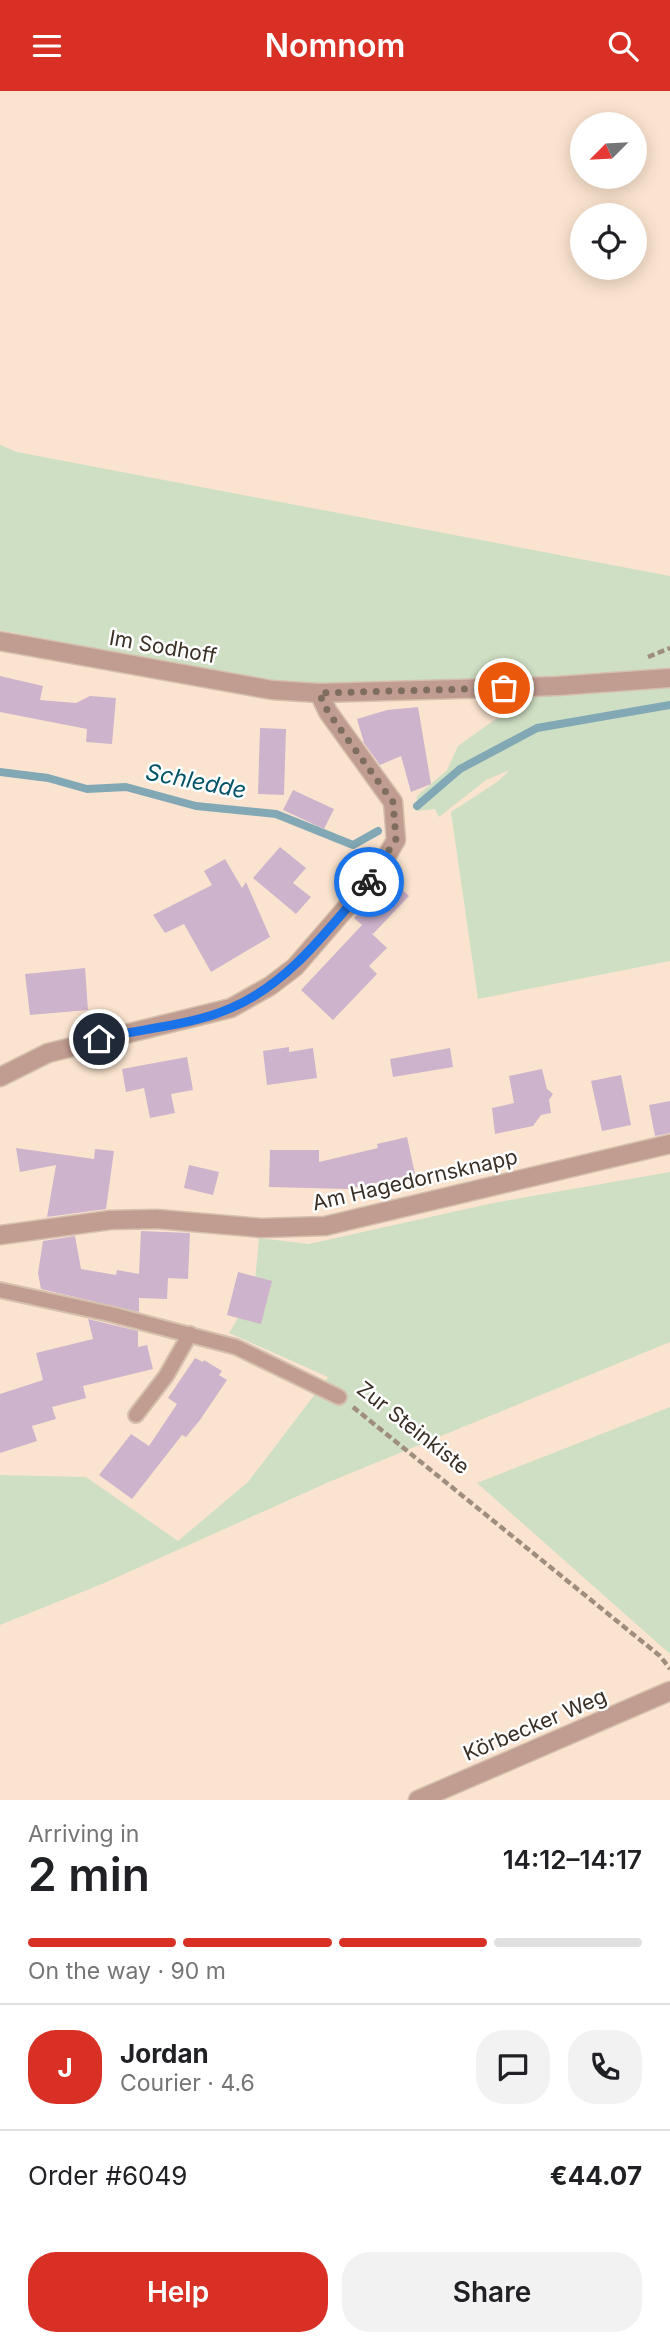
<!DOCTYPE html>
<meta charset="utf-8">
<style>
body{margin:0;font-family:Inter,sans-serif;background:#f2f2f2;color:#202124;height:100vh;display:flex;flex-direction:column;font-size:26px;white-space:nowrap}
*{box-sizing:border-box;margin:0}
p{font-size:23px;color:#757577}
.icon{flex:none;width:38px;height:38px;fill:none;stroke:currentColor;stroke-width:2;stroke-linecap:round;stroke-linejoin:round}
.map{position:relative;height:1709px;overflow:hidden}
.panel{display:flex;flex-direction:column;background:#fff;flex:1}
.panel>*{flex:none}
.needle{width:46px;rotate:246deg}
.tools{position:absolute;left:570px;top:21px;display:grid;gap:14px}
.tools a{display:grid;place-items:center;width:77px;height:77px;border-radius:50%;background:#fff;box-shadow:0 4px 18px #0003;font-size:35px}
.pin{position:absolute;display:grid;place-items:center;width:60px;height:60px;color:#fff;margin:-30px;border:4px solid #fff;border-radius:50%;box-shadow:0 2px 7px #0007}
.courier{position:absolute;display:grid;place-items:center;width:70px;height:70px;margin:-35px;border:5px solid #1a73e8;border-radius:50%;background:#fff;color:#222;box-shadow:0 2px 9px #0007}
.head em{font-style:normal;font-weight:600}
.head div{display:flex;flex-direction:column-reverse}
.head{display:flex;align-items:center;justify-content:space-between;height:119px;padding:0 28px}
h1{font-size:46px;font-weight:600;line-height:52px}
.bar{display:grid;grid-template-columns:repeat(4,1fr);gap:10px 7px;align-content:center;height:84px;padding:0 28px}
.bar i{height:9px;border-radius:5px;background:#e0e0e0}
.bar .active{background:#d93025}
.bar p{grid-column:span 4}
.line{display:flex;align-items:center;gap:18px;padding:0 28px;border-top:2px solid #e0e0e0}
.line div{flex:1}
.round{display:grid;place-items:center;flex:none;width:74px;height:74px;border-radius:28px;background:#f2f2f2}
.primary-button{display:flex;gap:14px;margin-top:auto;padding:14px 28px}
.primary-button a{flex:1;height:80px;border-radius:28px;background:#d93025;color:#fff;font-size:28px;font-weight:600;line-height:80px;text-align:center}
.primary-button a+a{background:#f2f2f2;color:#202124}
header{display:flex;justify-content:space-between;align-items:center;height:91px;padding:0 28px;background:#d93025;color:#fff;font-size:32px;font-weight:600}
.map>svg:first-child{display:block}
.green{fill:#cfdfc3}
.lines{fill:none;stroke-linecap:round;stroke-linejoin:round}
.stream{stroke:#82a8b5;stroke-width:8}
.building{fill:#ceb3cc}
.lane-casing{stroke:#d4c0ad;stroke-width:18}
.street-casing{stroke:#d4c0ad;stroke-width:21}
.path{stroke:#9f8e7e;stroke-width:4.5;stroke-dasharray:7 3.5;stroke-linecap:butt}
.lane{stroke:#c19c90;stroke-width:14}
.street{stroke:#c19c90;stroke-width:18}
.done{stroke:#7e6e60;stroke-width:7;stroke-dasharray:0 12.6}
.route{stroke:#1a73e8;stroke-width:9}
.labels{text-anchor:middle;stroke-width:5;stroke-linejoin:round;paint-order:stroke}
.street-label{font-size:21px;fill:#3a2f25;stroke:#fff}
.water-label{font-size:23px;font-style:italic;fill:#005366;stroke:#fff}
</style>
<header><svg class="icon" aria-label="menu" viewBox="0 0 24 24"><path d="M4 6h16M4 12h16M4 18h16"/></svg>Nomnom<svg class="icon" aria-label="search" viewBox="0 0 24 24"><circle cx="10" cy="10" r="6"/><path d="M15 15l6 6"/></svg></header>
<div class="map">
<svg width="670" height="1709" viewBox="0 0 670 1709">
<rect width="100%" height="100%" fill="#fbe4cf"/>
<g class="green">
<path d="M0,354l17,7 653,124v385l-192,38 -27,-187 46,-30 13,-12 -24,10 -47,37 -4,-8 -18,2v-15l30,-26 11,-24 96,-69 -244,10 -45,-6 -265,-51z"/>
<path d="M670,1081v170l-341,140 -227,102 -102,41v-150l86,2 92,64 70,-59 80,-105 -99,-44 25,-42 5,-53 50,6 184,-41z"/>
<path d="M670,1316v247l-193,-171z"/>
</g>
<g class="lines">
<g class="stream">
<path d="M0,681l48,6 39,11 39,-2 70,19 80,8 77,31 25,-14"/>
<path d="M417,715l43,-37 77,-41 133,-23"/>
</g>
</g>
<g class="building">
<path d="M0,585l43,10 -3,14 36,3 14,-7 26,2 -4,46 -26,-2 1,-13 -87,-17z"/>
<path d="M418,616l13,77 -20,8 -10,-36 -21,9 -16,-22 -7,-24 30,-9z"/>
<path d="M260,637l26,1 -2,66 -26,-1z"/>
<path d="M293,699l41,19 -10,20 -41,-19z"/>
<path d="M280,756l26,21 -13,15 18,14 -15,17 -43,-36z"/>
<path d="M225,768l17,29 4,-6 24,55 -59,35 -27,-48 -19,9 -12,-18 59,-30 -8,-14z"/>
<path d="M391,788l18,17 -36,38 -3,-2 17,16 -18,18 8,8 -44,46 -32,-30 61,-65 -8,-7z"/>
<path d="M85,877l3,42 -58,5 -5,-41z"/>
<path d="M289,956v5l24,-4 4,30 -50,7 -4,-34z"/>
<path d="M450,957l3,19 -60,10 -3,-18z"/>
<path d="M187,966l6,33 -22,4 4,19 -25,5 -6,-30 -18,4 -4,-23z"/>
<path d="M542,978l5,20 6,5 -4,6 2,13 -10,2 -8,11 -38,8 -3,-26 22,-5 -5,-27z"/>
<path d="M621,984l10,50 -29,6 -11,-50z"/>
<path d="M670,1010v32l-15,3 -6,-31z"/>
<path d="M407,1046l8,37 -67,15 -79,-2 1,-37h49v12l59,-14 -1,-4z"/>
<path d="M16,1057l78,11 1,-10 19,2 -8,58 -59,8 9,-52 -36,7z"/>
<path d="M189,1074l30,7 -6,23 -29,-7z"/>
<path d="M141,1140l49,2 -2,46 -20,-1 -1,21 -28,-1v14l-98,-23 -3,-16 5,-32 32,-5 6,33 35,6 1,-5 22,4z"/>
<path d="M238,1181l34,9 -11,43 -34,-9z"/>
<path d="M88,1228l50,12v16l9,-2 6,24 -70,17 3,12 -34,9 4,12 -24,7 5,15 -37,12v-59l43,-14 -7,-27 57,-14z"/>
<path d="M195,1267l8,4 1,-2 18,11 -3,4 8,5 -27,40 -14,17 -4,-2 -50,64 -33,-24 32,-41 18,12 28,-42 -9,-6z"/>
</g>
<g class="lines">
<g class="lane-casing">
<g id="lane">
<path d="M0,1199l110,24 126,33 103,50"/>
<path d="M136,1324l30,-39 24,-42"/>
</g>
</g>
<g class="street-casing">
<g id="street">
<path d="M0,550l272,49 47,3 238,-7 113,-8"/>
<path d="M0,986l48,-24 183,-45 39,-22 25,-19 83,-96 18,-31 -3,-38 -65,-90 -9,-19"/>
<path d="M0,1144l110,-15 47,-1 104,9 64,-2 345,-82"/>
<path d="M418,1709l252,-109"/>
</g>
</g>
<g class="path">
<path d="M648,566l22,-9"/>
<path d="M353,1316l307,249 10,13"/>
</g>
<use href="#lane" class="lane"/>
<use href="#street" class="street"/>
</g>
<g class="lines">
<path class="done" d="M369,791l27,-43 -3,-37 -65,-90 -9,-19 185,-5"/>
<path class="route" d="M99,948c43,-11 91,-13 132,-31 59,-25 97,-79 138,-126"/>
</g>
<g class="labels">
<g class="street-label">
<text transform="translate(163 556) rotate(10)" y="7">Im Sodhoff</text>
<text transform="translate(415 1089) rotate(-13)" y="7">Am Hagedornsknapp</text>
<text transform="translate(413 1337) rotate(38)" y="7">Zur Steinkiste</text>
<text transform="translate(535 1634) rotate(-23)" y="7">Körbecker Weg</text>
</g>
<g class="water-label">
<text transform="translate(196 690) rotate(11)" y="8">Schledde</text>
</g>
</g>
</svg>
<div class="tools">
<a><svg class="needle" viewBox="-14 -14 28 28"><path d="M0-13l5 13h-10z" fill="#e53935"/><path d="M0 13l5-13h-10z" fill="#757577"/></svg></a>
<a><svg class="icon" aria-label="locate" viewBox="0 0 24 24"><circle cx="12" cy="12" r="6"/><path d="M12 2v4M12 18v4M2 12h4M18 12h4"/></svg></a>
</div>
<div class="pin" style="left:504px;top:597px;background:#ea580c"><svg class="icon" aria-label="bag" viewBox="0 0 24 24"><path d="M5 8h14l-1 12H6zM9 8a3 3 0 0 1 6 0"/></svg></div>
<div class="pin" style="left:99px;top:948px;background:#1f2937"><svg class="icon" aria-label="home" viewBox="0 0 24 24"><path d="M3 11l9-7 9 7M6 9v11h12V9"/></svg></div>
<div class="courier" style="left:369px;top:791px"><svg class="icon" aria-label="bike" viewBox="0 0 24 24"><circle cx="6" cy="16" r="4"/><circle cx="18" cy="16" r="4"/><path d="M6 16l4-8h5l3 8M10 8l3 8H6M13 5h3"/></svg></div>
</div>
<section class="panel">
<div class="head"><div><h1>2 min</h1><p>Arriving in</p></div><em>14:12–14:17</em></div>
<div class="bar"><i class="active"></i><i class="active"></i><i class="active"></i><i></i><p>On the way · 90 m</p></div>
<div class="line" style="height:126px"><b class="round" style="background:#d93025;color:#fff">J</b><div><b>Jordan</b><p>Courier · 4.6</p></div><a class="round"><svg class="icon" aria-label="chat" viewBox="0 0 24 24"><path d="M4 5h16v11H9l-5 4z"/></svg></a><a class="round"><svg class="icon" aria-label="phone" viewBox="0 0 24 24"><path d="M5 4h4l2 5-3 2q2 4 5 5l2-3 5 2v4C11 20 4 13 5 4z"/></svg></a></div>
<div class="line" style="height:91px"><div>Order #6049</div><b>€44.07</b></div>
<div class="primary-button"><a>Help</a><a>Share</a></div>
</section>
